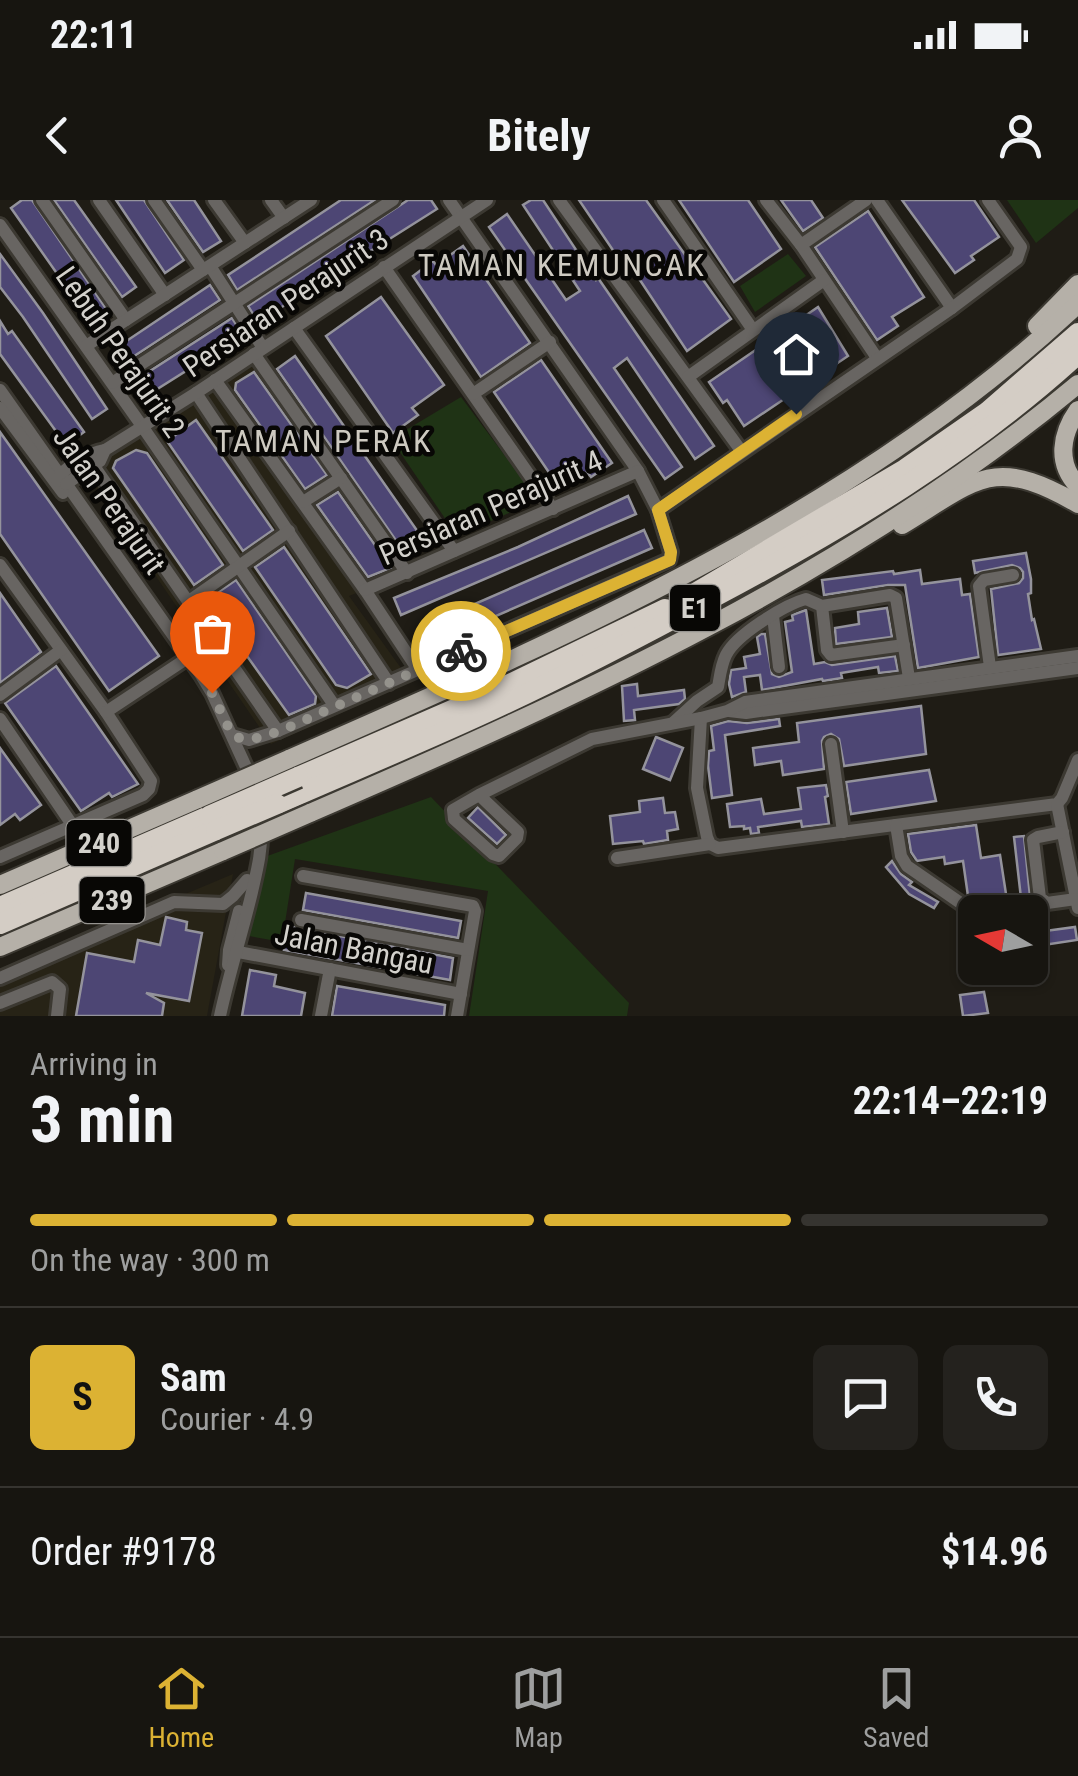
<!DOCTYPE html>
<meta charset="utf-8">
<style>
body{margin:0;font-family:"Roboto Condensed",sans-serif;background:#24221e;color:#f1f3f6;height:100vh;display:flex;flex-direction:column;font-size:38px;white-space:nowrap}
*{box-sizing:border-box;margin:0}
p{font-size:32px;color:#9e9f9f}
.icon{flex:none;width:55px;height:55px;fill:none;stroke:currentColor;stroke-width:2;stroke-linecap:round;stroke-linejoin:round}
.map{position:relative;height:816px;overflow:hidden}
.sheet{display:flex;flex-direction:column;background:#171510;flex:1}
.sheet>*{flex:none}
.needle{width:65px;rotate:279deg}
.tools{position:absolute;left:958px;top:695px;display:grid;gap:20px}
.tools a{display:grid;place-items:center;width:90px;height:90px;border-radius:15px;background:#171510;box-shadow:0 2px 8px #0004,0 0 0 2px #363430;font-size:50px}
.pin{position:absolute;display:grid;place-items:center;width:85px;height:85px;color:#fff;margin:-102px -42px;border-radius:50% 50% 50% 0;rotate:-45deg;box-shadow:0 0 10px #0007}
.pin .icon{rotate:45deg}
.courier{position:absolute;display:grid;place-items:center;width:100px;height:100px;margin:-50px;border:8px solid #dcb233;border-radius:50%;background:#fff;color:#222;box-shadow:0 2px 12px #0007}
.summary em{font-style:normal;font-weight:700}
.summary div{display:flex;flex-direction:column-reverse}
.summary{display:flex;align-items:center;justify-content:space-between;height:170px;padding:0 30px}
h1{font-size:65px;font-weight:700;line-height:75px}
.bar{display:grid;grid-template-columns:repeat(4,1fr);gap:15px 10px;align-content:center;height:120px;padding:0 30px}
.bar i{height:12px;border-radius:8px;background:#363430}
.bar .on{background:#dcb233}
.bar p{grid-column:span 4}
.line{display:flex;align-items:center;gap:25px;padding:0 30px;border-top:2px solid #363430}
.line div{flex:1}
.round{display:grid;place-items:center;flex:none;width:105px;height:105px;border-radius:15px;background:#24221e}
.status{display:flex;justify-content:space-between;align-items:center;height:70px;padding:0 50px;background:#171510;direction:ltr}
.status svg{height:28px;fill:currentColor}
header{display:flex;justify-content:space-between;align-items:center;height:130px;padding:0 30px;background:#171510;font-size:45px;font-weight:700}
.tab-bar{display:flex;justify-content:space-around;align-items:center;height:140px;border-top:2px solid #363430;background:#171510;font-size:28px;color:#9e9f9f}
.tab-bar a{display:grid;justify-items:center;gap:5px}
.tab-bar .on{color:#dcb233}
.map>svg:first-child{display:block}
.built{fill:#272316}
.green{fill:#1f3315}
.building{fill:#4d4674;stroke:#94939c;stroke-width:2.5}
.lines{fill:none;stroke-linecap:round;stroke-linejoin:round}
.minor-casing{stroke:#3c3932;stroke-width:18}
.major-casing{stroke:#3c3932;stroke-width:22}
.highway-casing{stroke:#3c3932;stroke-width:25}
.minor{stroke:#686562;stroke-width:12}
.major{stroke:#b5b0a8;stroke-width:18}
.highway{stroke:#d4cdc5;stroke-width:20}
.major-bridge-casing{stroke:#3c3932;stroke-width:22;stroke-linecap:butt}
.highway-bridge-casing{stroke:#3c3932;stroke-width:25;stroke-linecap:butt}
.major-bridge{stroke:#b5b0a8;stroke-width:18}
.highway-bridge{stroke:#d4cdc5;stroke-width:20}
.done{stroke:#94928c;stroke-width:10;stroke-dasharray:0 18}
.route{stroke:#dcb233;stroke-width:12}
.labels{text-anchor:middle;stroke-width:9;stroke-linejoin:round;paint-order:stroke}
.shield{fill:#080705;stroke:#969490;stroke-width:2.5}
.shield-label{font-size:28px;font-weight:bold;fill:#d3d1cc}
.street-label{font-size:30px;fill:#d3d1cc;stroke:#080705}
.neighbourhood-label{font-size:32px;letter-spacing:2.5px;fill:#cecac1;stroke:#080705}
</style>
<div class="status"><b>22:11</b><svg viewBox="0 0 49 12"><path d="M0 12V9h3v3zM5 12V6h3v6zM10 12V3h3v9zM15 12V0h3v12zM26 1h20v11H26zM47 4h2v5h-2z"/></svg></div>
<header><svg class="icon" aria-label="back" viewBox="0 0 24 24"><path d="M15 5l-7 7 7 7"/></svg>Bitely<svg class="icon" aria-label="person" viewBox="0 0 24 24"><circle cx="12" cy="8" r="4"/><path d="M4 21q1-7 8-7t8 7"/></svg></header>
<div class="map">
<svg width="1078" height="816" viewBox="0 0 1078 816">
<rect width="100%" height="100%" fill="#1f1c15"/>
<g class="built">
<path d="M252,153l155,220 -58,23 62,86 -140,62 -190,-277z"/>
<path d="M233,674l-26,142h-207v-44z"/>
</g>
<g class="green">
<path d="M1007,0h71v8l-42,35z"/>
<path d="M788,54l18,22 -51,36 -15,-26z"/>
<path d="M461,197l77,103 -81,36 -66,-97z"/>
<path d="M431,597l198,206 -2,13h-158l19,-125 -193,-32 -13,83 -33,-6 10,-77z"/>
</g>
<g class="building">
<path d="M22,0h10l75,110 -16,12 -80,-114z"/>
<path d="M54,0h20l62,87 -14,10z"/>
<path d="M116,0h28l40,60 -19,13z"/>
<path d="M167,0h27l27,41 -18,11z"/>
<path d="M341,0h34l-138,90 -9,-15z"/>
<path d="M408,0h23l6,9 -179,113 -10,-16z"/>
<path d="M531,0h12l53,80 2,-2 116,168 -19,13 -68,-101 -13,10 68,99 -17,12 -176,-252 18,-13 59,86 14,-9 -57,-86z"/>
<path d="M579,0h67l85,119 -44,32 -59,-89 -5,3z"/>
<path d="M679,0h69l33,49 -47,33z"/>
<path d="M781,0h30l12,18 -20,13z"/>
<path d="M902,0h72l25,37 -28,19 3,4 -19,13z"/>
<path d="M868,11l56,86 -32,20 6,9 -21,14 -62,-93z"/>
<path d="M463,46l67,97 -49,34 -68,-101 20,-15 3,4z"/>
<path d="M0,54l43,59 64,96 -15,10 -69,-102 -23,-30z"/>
<path d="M210,85l10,15 -98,64 -9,-14z"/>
<path d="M381,97l63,88 -32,23 6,7 -25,18 -67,-97z"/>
<path d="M818,107l30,49 -104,70 -17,-26 -4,3 -14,-21z"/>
<path d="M232,118l11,17 -100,63 -10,-16z"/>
<path d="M0,121l8,13 4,-3 72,101 -18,13 -66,-91z"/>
<path d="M295,156l130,186 -19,13 -129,-186z"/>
<path d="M541,160l71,103 -21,14 -4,-5 -26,18 -67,-98z"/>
<path d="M254,172l73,103 -22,14 -70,-99 1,-7z"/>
<path d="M196,220l77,110 -30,21 -76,-110z"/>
<path d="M0,232l159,224 -50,35 -109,-157z"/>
<path d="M136,250l11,3 76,112 -29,20 -81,-117 3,-7z"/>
<path d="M338,292l53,76 -23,9 -51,-72z"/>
<path d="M628,296l8,18 -235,101 -7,-17 124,-51z"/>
<path d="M644,330l8,18 -223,97 -7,-18z"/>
<path d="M284,347l87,127 -24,14 -11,-3 -81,-118z"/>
<path d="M1026,353l5,26v14l-3,1 4,26 2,-1 7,30 -43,6 -7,-66 28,-6 4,-5v-6l-3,-4 -8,-3 -37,8 -2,-12z"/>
<path d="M920,370l2,14 38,-5 2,16 8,-1 9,63 -61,11 -13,-83h-17l-64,10 -2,-15 71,-9 1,3z"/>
<path d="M236,380l80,116 -1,8 -26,11 -82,-115z"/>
<path d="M0,393l41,59 -41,31z"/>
<path d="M887,408l5,29 -56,7 -1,-16 24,-4 -1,-12z"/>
<path d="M806,410l8,54 11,-2 7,3 63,-9 3,15 -19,2 -1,-6 -37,6 1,5 -19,3 -1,-2 -60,11 -2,-15 -16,2 2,15 -14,5 -3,-13 2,-14 15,-2 -2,-11 16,-3 -3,-17 4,-3h4l7,40 7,3 13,-5 -7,-50 8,-2 -1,-5z"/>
<path d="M56,466l82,118 -26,13 -3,-4 -28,18 -76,-108z"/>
<path d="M637,484l1,12 46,-6 1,9 -6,5 -45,6 1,10 -11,1 -2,-35z"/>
<path d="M921,506l5,48 -82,12 -5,-27 -8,-5 -7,3 -2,4 2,28 -41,6 -2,-14 -26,4 -2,-17 46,-6 -2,-19z"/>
<path d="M779,519l1,7 -55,9 7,60 -20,3 -4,-32 1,-15 5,-1 -3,-24 17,-5 19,2z"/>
<path d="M656,537l27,11 -13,32 -27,-11z"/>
<path d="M0,548l41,57 -21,15 -5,-6 -15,11z"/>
<path d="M929,570l7,31 -85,13 -5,-32z"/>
<path d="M826,585l2,11 -3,1 4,27 -27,3 -1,-6 -43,6 1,6 -8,1 -1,-6 -6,1v-3l-14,1 -3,-23 34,-5 3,15 37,-5 -3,-21z"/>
<path d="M663,598l2,15 10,-1 3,17 -11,2 1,9 -24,4 -1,-3 -30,3 -3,-28 30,-4 -1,-11z"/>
<path d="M478,607l28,28 -9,9 -29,-26z"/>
<path d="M976,625l5,33 19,-3 8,52 -37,7 -2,-3 3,-7 -4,-8 -5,-35 -18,3 -1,-7 -27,4 -6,-9 -3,-18z"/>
<path d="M1024,636l6,61 -9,1 -7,-61z"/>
<path d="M892,661l9,13 11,8 -3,3 29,17 -4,6 -25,-14 -23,-27z"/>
<path d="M306,693l155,28 -3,17 -155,-28z"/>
<path d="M166,717l21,5 -1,8 16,3 -13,68 -43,-8 18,10 -2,13h-86l11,-63 47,9 4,-22 22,5z"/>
<path d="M288,726l165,32 -3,22 -166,-30z"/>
<path d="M1075,727l2,13 -47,7v-14z"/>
<path d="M250,770l26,5 -2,11 31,7 -4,23h-59z"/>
<path d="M337,786l108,19 -1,11h-112z"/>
<path d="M984,792l4,21 -25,3 -3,-21z"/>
</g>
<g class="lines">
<g class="minor-casing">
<g id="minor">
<path d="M42,0l84,120"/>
<path d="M99,0l66,95"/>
<path d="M154,0l49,70"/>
<path d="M214,0l31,43"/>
<path d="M271,0l13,18"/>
<path d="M449,0l189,271 20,39"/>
<path d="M559,0l183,252"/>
<path d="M663,0l90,130"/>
<path d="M766,0l35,45 76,113"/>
<path d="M877,0l75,108"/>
<path d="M0,25l142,201 192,279"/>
<path d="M801,45l65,-45"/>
<path d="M210,66l53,82"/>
<path d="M384,67l169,242"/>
<path d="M294,128l160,223"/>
<path d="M86,146l225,-146"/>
<path d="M254,154l153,219"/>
<path d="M688,177l136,-97"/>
<path d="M215,180l150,210 53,80"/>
<path d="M112,183l281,-183"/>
<path d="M0,190l201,285 11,18 40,87"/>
<path d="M196,193l193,290"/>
<path d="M473,194l77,-52"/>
<path d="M0,208l63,85"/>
<path d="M94,266l184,265"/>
<path d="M57,281c7,-15 32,-28 48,-31"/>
<path d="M66,284l34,-23 5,-11 91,-57 291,-193"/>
<path d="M303,302l38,-24"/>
<path d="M0,365l106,147 45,69 -2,8 -6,6 -143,62"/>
<path d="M365,390l273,-119"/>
<path d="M189,401l100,-70"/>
<path d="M822,406l5,44 4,5 73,-10"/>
<path d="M773,416l6,51"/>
<path d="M990,467l-11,-81 5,-6 29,-5"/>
<path d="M0,495l61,-45"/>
<path d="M729,511l17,2 332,-45"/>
<path d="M106,512l77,-51"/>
<path d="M701,518l-4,70 10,49 3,7 8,4 339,-44 5,-6 16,-38"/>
<path d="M0,519l73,107"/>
<path d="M674,522l23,-21 21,-14c2,-11 3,-22 8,-32 10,-20 58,-50 80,-56l16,7 68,-11 6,3 13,80"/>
<path d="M232,535l17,5 29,-9 391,-171 2,-8 -13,-42 294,-202 65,-49 4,-12 -33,-47"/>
<path d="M831,544l12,88"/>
<path d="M479,595l39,37 -1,6 -18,18 -6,-2 -39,-35 -1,-9 26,-15 113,-56 109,-21 26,-7 18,-9 333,-46"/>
<path d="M1057,604l21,104"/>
<path d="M896,625l5,31 6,10 55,38"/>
<path d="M1063,632l-25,5 -5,3 7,58 7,5 29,-4"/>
<path d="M617,658l93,-14"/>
<path d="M303,676l170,30 2,5 -18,105"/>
<path d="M301,720l167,30"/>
<path d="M233,751l228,43"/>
<path d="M228,765l1,-15 10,-39"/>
<path d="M0,778l174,-76 49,2 10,-8 14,-16"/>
<path d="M0,803l52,-21 8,7 -3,27"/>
<path d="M220,816c9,-42 22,-82 32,-124 5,-22 10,-41 9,-63"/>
<path d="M321,816l9,-47"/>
</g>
</g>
<g class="major-casing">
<g id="major">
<path d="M1037,126l41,-42"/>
<path d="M1078,210c-17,24 -22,53 0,76"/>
<path d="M902,325c76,-46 91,-70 176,-21"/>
<path d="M289,559c277,-122 566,-245 789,-455"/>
<path d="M310,613c268,-116 542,-240 768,-429"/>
<path d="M0,685l198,-86"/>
<path d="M0,747l223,-96"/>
</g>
</g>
<g class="highway-casing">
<g id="highway">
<path d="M695,393l210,-124 82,-57 91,-79"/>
<path d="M298,577l191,-83 176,-85"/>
<path d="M277,604c73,-32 146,-62 217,-95 76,-35 150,-74 224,-114 128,-68 253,-143 360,-241"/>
<path d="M0,707l209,-91"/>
<path d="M0,724l216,-94"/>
</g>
</g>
<use href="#minor" class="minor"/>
<use href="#major" class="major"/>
<use href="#highway" class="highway"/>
<g class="major-bridge-casing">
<g id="major-bridge">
<path d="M198,599l91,-40"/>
<path d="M223,651l87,-38"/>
</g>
</g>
<g class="highway-bridge-casing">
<g id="highway-bridge">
<path d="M209,616l89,-39"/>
<path d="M216,630l61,-26"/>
</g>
</g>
<use href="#major-bridge" class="major-bridge"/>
<use href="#highway-bridge" class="highway-bridge"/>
</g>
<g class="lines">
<path class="done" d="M212,493l20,42c17,9 29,1 46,-3l183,-81"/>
<path class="route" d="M461,451l209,-91 1,-8 -13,-42 138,-96"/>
</g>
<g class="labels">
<g class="shield">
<rect x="670" y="385" width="50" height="46" rx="8"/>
<rect x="66.5" y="620" width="65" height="46" rx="8"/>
<rect x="79.5" y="677" width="65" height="46" rx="8"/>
</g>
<g class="shield-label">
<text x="695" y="418">E1</text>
<text x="99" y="653">240</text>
<text x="112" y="710">239</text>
</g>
<g class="street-label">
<text transform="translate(286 103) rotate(-34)" y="10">Persiaran Perajurit 3</text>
<text transform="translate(120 152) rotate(55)" y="10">Lebuh Perajurit 2</text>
<text transform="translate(109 301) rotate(55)" y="10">Jalan Perajurit</text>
<text transform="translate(491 308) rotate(-24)" y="10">Persiaran Perajurit 4</text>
<text transform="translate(354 749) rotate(11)" y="10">Jalan Bangau</text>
</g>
<g class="neighbourhood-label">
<text x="562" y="76">TAMAN KEMUNCAK</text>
<text x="324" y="252">TAMAN PERAK</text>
</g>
</g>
</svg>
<div class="tools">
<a><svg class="needle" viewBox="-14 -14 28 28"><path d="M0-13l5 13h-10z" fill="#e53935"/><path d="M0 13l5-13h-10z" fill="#9e9f9f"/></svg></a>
</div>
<div class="pin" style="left:212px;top:493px;background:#ea580c"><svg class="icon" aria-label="bag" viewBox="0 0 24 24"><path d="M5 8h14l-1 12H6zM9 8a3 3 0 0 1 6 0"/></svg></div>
<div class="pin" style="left:796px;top:214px;background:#1f2937"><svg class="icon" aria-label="home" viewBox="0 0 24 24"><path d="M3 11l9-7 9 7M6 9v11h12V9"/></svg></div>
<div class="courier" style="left:461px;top:451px"><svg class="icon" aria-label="bike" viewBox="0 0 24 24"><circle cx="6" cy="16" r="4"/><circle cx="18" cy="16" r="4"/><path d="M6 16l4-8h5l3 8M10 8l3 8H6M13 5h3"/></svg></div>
</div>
<section class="sheet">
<div class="summary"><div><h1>3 min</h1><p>Arriving in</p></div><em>22:14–22:19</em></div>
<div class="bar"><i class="on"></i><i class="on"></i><i class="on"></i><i></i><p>On the way · 300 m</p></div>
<div class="line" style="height:180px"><b class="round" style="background:#dcb233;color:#111">S</b><div><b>Sam</b><p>Courier · 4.9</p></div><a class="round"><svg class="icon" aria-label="chat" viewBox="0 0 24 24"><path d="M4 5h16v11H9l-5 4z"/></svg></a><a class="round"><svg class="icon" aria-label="phone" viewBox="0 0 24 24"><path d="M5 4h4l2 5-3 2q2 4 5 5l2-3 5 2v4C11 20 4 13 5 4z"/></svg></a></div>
<div class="line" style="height:130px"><div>Order #9178</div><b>$14.96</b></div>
</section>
<nav class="tab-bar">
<a class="on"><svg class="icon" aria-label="home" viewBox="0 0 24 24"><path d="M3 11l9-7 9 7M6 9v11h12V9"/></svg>Home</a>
<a><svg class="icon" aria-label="map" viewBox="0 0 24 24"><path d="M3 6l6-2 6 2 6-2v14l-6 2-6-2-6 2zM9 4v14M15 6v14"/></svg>Map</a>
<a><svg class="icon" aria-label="saved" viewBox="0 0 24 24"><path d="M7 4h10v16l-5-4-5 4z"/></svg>Saved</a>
</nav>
